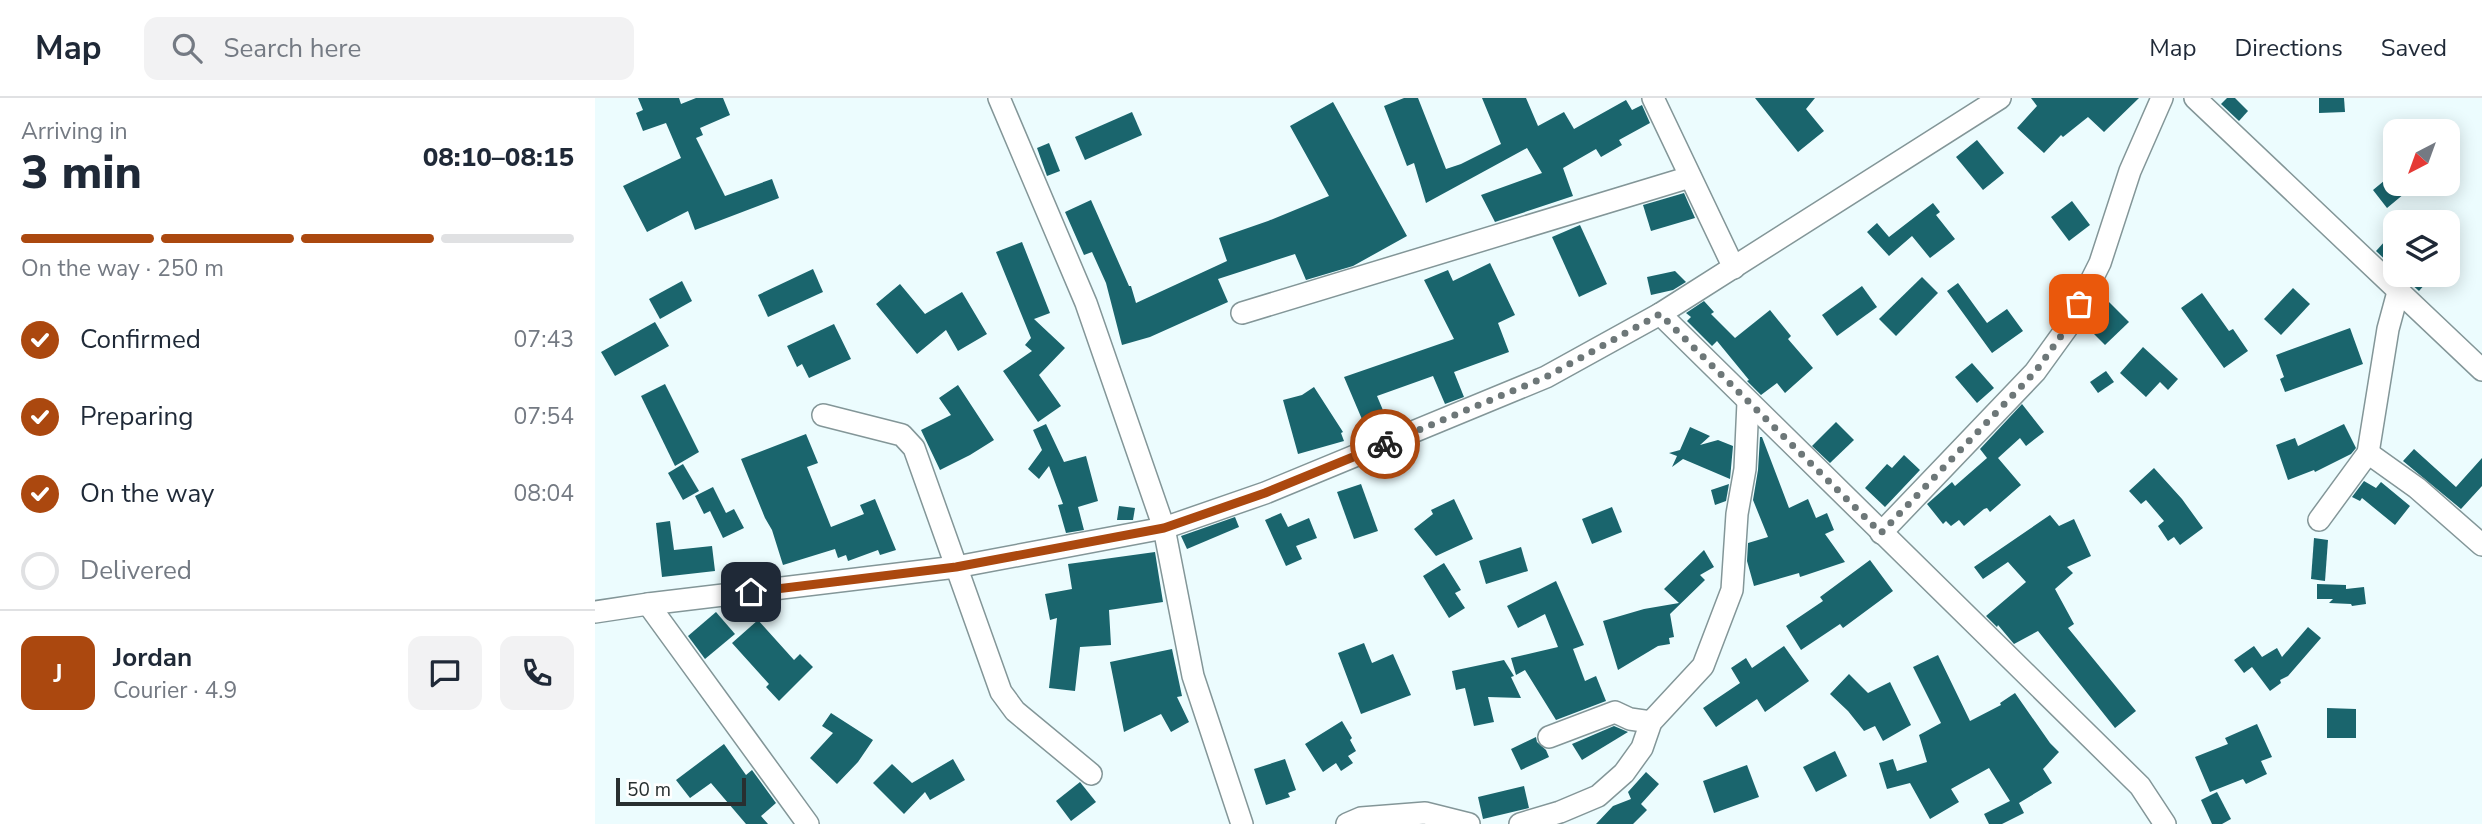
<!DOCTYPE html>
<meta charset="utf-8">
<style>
body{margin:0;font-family:"Nunito Sans",sans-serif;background:#f2f2f3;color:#1f2937;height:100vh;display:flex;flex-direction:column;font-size:26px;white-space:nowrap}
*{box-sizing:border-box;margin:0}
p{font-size:23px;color:#747a83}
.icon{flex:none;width:38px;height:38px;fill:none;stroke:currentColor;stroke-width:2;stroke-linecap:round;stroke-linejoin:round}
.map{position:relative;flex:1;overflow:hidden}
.details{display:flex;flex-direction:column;background:#fff;width:595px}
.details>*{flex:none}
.needle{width:46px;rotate:221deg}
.buttons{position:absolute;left:1788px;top:21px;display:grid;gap:14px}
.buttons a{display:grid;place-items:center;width:77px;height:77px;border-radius:14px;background:#fff;box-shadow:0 4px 18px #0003;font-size:35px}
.scale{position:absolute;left:21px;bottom:18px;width:130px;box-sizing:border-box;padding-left:7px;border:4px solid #282f30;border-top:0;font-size:19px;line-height:24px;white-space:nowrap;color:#282f30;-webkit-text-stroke:5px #fff;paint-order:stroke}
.pin{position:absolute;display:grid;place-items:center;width:60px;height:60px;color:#fff;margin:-30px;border-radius:14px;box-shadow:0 4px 10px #0006}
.courier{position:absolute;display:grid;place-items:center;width:70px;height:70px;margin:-35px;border:5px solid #ab480f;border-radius:50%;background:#fff;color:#222;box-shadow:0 2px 9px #0007}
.head em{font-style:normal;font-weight:800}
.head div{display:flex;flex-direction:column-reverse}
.head{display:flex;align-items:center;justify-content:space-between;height:119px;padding:0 21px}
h1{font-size:46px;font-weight:800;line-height:52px}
.bar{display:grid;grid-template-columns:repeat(4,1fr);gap:10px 7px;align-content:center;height:84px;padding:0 21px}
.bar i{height:9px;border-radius:5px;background:#e0e1e3}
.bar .on{background:#ab480f}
.bar p{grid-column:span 4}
.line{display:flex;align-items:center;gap:18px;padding:0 21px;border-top:2px solid #e0e1e3}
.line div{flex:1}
.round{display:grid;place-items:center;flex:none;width:74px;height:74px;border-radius:14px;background:#f2f2f3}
ol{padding:0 21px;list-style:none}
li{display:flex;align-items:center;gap:21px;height:77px}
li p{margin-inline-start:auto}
li .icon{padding:7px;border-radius:50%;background:#ab480f;color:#fff;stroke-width:4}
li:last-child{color:#747a83}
li i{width:38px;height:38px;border:4px solid #e0e1e3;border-radius:50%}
header{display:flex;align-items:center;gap:42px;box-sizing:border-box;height:98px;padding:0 35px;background:#fff;border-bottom:2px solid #e0e1e3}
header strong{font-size:33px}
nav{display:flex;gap:38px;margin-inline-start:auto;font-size:24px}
.search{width:490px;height:63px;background:#f2f2f3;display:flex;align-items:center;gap:18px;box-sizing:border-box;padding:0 24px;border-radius:14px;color:#747a83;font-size:26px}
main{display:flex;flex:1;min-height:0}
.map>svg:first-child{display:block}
.building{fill:#1a656d}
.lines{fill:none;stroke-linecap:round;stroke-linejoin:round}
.minor-casing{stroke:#839698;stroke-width:24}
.minor{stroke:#fff;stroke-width:21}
.done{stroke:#6d7778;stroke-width:7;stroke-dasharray:0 12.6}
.route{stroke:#ab480f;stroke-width:9}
</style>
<header>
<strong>Map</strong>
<div class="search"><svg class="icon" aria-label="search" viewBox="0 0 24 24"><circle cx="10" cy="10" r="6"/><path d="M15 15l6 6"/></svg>Search here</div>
<nav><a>Map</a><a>Directions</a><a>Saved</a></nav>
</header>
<main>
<section class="details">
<div class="head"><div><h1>3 min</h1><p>Arriving in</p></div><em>08:10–08:15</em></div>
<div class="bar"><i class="on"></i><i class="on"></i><i class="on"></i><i></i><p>On the way · 250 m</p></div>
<ol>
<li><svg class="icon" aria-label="check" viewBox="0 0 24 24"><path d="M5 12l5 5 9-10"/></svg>Confirmed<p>07:43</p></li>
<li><svg class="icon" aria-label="check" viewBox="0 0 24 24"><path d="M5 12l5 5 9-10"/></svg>Preparing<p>07:54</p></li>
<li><svg class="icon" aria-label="check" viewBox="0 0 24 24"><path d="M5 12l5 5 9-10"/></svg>On the way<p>08:04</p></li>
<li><i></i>Delivered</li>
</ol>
<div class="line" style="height:126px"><b class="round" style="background:#ab480f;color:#fff">J</b><div><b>Jordan</b><p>Courier · 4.9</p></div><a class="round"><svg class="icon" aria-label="chat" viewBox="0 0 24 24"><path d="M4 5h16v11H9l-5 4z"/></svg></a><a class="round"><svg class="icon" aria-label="phone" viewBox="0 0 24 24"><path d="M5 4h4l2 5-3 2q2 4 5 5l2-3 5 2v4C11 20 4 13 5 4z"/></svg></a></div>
</section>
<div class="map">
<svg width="1887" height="726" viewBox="0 0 1887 726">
<rect width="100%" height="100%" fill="#ecfcfe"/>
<g class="building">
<path d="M43,0h41l2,6 15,-6h27l7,17 -30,13 3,7 -7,3 29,58 47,-17 7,19 -84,32 -7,-19 -41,21 -24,-46 58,-28 -15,-35 -23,8 -7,-18 7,-3z"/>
<path d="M809,0h14l28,71 15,-5 40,-20 -19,-46h44l12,28 26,-14 10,17 52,-29 6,10 10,-5 8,18 -31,17 3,5 -21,12 -5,-8 -33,19 10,28 -78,26 -14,-27 61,-22 -15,-25 -101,55 -12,-40 -7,3 -23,-60z"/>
<path d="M1160,0h60l-9,11 18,22 -26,21z"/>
<path d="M1436,0h108l-35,34 -16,-15 -25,20 -2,-2 -17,18 -27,-25 20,-22z"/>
<path d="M1632,0h8l13,13 -9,10 -18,-17z"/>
<path d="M1724,0h25l1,14 -26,1z"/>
<path d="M738,4l74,134 -54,30 -47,14 -11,-26 -77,25 10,23 -78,35 -28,8 -16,-62 -14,-31 -8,3 -19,-43 26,-12 38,86h2l5,17 91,-42 -8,-23 49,-17 61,-25 -39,-70z"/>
<path d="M537,14l10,23 -57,25 -10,-23z"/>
<path d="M1382,42l27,33 -21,17 -27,-33z"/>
<path d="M454,45l11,28 -13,5 -10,-28z"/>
<path d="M1801,73v13h20l-29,24 -14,-18z"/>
<path d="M1089,95l11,25 -44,13 -8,-26z"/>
<path d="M1477,103l18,24 -21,16 -18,-24z"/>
<path d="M1338,105l7,9 -4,3 19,24 -25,19 -18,-22 -23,20 -22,-24 10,-9 12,14z"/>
<path d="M985,127l27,59 -28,13 -27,-60z"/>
<path d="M1801,131v41l-20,-19z"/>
<path d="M427,144l28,71 -16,6 31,29 -26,27 22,31 -23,16 -35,-51 29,-20 -7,-6 6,-7 -35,-86z"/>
<path d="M895,165l25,52 -17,8 11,29 -55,20 10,25 -19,7 -12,-28 -56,20 8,19 -21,9 -20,-47 110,-38 -30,-59 24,-10 5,11z"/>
<path d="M218,171l10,23 -55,25 -10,-22z"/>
<path d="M1080,173l11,11 -13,8 -22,5 -4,-18z"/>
<path d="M1806,177h32l-14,16z"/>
<path d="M1327,179l16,16 -42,43 -17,-17z"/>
<path d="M87,183l10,20 -32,18 -11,-20z"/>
<path d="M1363,185l29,40 20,-14 16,22 -31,22 -45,-62z"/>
<path d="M305,186l25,30 37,-22 25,42 -29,17 -12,-21 -29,24 -41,-50z"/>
<path d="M1267,188l15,21 -40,29 -15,-21z"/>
<path d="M1698,190l17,16 -29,31 -17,-16z"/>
<path d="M1607,195l27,38 4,-2 15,22 -24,17 -43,-60z"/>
<path d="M1109,203l10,11 -3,2 24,24 35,-28 21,26 -3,3 25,29 -28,25 -8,-10 -16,12 -14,-14 2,-1 -32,-39 -5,5 -25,-25 4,-4 -5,-4z"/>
<path d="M1514,204l20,20 -24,23 -20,-20z"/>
<path d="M60,224l14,24 -54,30 -14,-24z"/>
<path d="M239,226l17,35 -42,19 -7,-14 -5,3 -10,-21z"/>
<path d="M1755,230l13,36 -78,28 -5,-13 4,-2 -8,-22z"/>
<path d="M1548,249l35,32 -10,11 -8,-8 -14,15 -26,-24z"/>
<path d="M1377,265l22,25 -17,15 -22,-26z"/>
<path d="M1511,273l8,11 -16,11 -8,-11z"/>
<path d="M70,286l34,68 -24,14 -34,-70z"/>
<path d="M363,287l36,55 -24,15 -30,15 -19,-40 30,-15 -12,-17z"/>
<path d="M719,289l29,45 -2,1 3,8 -46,13 -15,-54 19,-5z"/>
<path d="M1427,306l22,28 -18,14 -6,-8 -22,20 23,27 -31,27 -3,-4 -3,1 -20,17 -5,-6 -8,6 -5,-5 -3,3 -16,-20 25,-22 3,4 32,-28 -7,-9z"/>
<path d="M1241,324l18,18 -24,23 -18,-17z"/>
<path d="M451,326l18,38 22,-6 12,45 -20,6 6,23 -18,3 -8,-28 5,-1 -14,-38 -10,13 -11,-10 14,-19 -9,-20z"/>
<path d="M1749,326l12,24 -5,6 -36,18 -1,-2 -26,10 -12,-35 19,-7 3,8z"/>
<path d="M1095,329l20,9 -10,9 18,-5 15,6 -3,33 -47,-20 -11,8 5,-11 -8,-3 11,-3z"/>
<path d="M211,336l12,29 -11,4 24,60 33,-13 -4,-9 15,-6 21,51 -16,5 -2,-5 -30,11 -2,-6 -8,3 -3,-9 -52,16 -11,-35 -7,-12 -24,-59z"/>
<path d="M1165,339h2l27,71 19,-9 8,19 11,-5 7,17 -9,4 20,28 -45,15 -1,-4 -45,13 -7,-25 1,-18 20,-6 -15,-37 5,-30z"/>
<path d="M1819,351l42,38 26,-29v28l-21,23 -58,-48z"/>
<path d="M1309,357l16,15 -35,37 -20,-19 22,-24 5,4z"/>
<path d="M88,366l16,27 -16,9 -15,-27z"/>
<path d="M1559,370l28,31 21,29 -23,17 -6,-8 -6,4 -10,-15 6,-5 -18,-21 -5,4 -12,-13z"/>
<path d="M1769,383l12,7 5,-6 29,24 -15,19 -33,-27 -2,3 -8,-4z"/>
<path d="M766,386l17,47 -24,8 -17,-47z"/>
<path d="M1134,386l-3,17 -11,4 -4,-15z"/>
<path d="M118,389l13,26 8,-4 10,19 -21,10 -13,-27 -6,3 -9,-18z"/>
<path d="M859,401l19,40 -37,17 -22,-27 19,-15 -2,-4z"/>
<path d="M524,408l16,2 -2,12h-16z"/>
<path d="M1017,409l10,25 -30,12 -10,-25z"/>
<path d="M686,415l7,14 21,-9 8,20 -21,8 6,13 -16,7 -21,-46z"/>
<path d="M1455,417l9,11 15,-7 17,37 -24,11 6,6 -18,16 19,35 -6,4 68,83 -21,17 -77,-97 -24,13 -16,-19 -1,2 -11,-11 40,-34 -18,-20 -25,17 -9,-12z"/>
<path d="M640,419l4,10 -52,22 -6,-13z"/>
<path d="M75,423l4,29 38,-4 3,25 -53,6 -6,-54z"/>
<path d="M1719,440l14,2 -3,41 -14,-2z"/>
<path d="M926,449l7,24 -42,13 -7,-23z"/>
<path d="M1109,452l10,17 -14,8 5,5 -35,34 4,23 -5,1 1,6 -12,2 -40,24 -15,-49 41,-12 35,-6 -15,-14z"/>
<path d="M560,454l8,50 -54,8 2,35 -31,2 -5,44 -26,-3 8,-70 -7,2 -5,-26 27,-5 -4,-25z"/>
<path d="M1275,462l23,31 -50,37 -3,-4 -39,26 -15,-24 37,-25 -3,-4z"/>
<path d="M849,465l17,27 -6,3 10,15 -16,10 -26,-42z"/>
<path d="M961,483l28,64 -11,4 12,32 11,-5 10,25 -50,19 -31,-50 -9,5 -5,-17 47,-11 -13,-33 -27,14 -11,-22z"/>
<path d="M1722,486l29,1v4l18,-2 2,17 -14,2 -1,-2 -22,-1 4,-4h-16z"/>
<path d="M121,514l19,22 -30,25 -17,-23z"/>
<path d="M163,522l36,40 6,-6 13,13 -34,34 -13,-14 3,-3 -37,-41z"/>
<path d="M1713,529l13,11 -33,38 -8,4 1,3 -11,8 -18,-24 -8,6 -10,-13 20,-14 8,11 15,-9 5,9z"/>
<path d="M769,545l8,20 21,-9 18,41 -50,19 -23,-61z"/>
<path d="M1189,548l25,35 -44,31 -8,-13 -41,28 -13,-19 37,-25 -9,-15 15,-10 6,10z"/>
<path d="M577,551l10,47 -5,1 12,25 -18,10 -10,-18 -37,18 -14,-70z"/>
<path d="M1343,557l32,66 31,-16 -1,-2 15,-10 35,50 9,9 -16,17 9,14 -33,20 5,10 -22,11h-13l-5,-10 26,-13 -21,-33 -38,21 8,13 -29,17 -20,-36 -23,6 -8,-26 14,-4 4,12 30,-9 -8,-27 22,-12 -28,-56z"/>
<path d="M909,562l10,16 -3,1 10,21 -33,-1 6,25 -20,4 -9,-38 -9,2 -4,-19z"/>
<path d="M1254,576l19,19 22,-11 21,43 -28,16 -8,-15 -11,5 -16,-20 -18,-17z"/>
<path d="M1732,610l29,1v29h-29z"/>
<path d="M236,615l42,27 -15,22 -21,22 -27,-26 23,-25 -11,-7z"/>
<path d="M747,623l10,17 -2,2 6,11 -8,5 5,7 -12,8 -5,-8 -13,9 -18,-28z"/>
<path d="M1662,626l15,33 -11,4 6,13 -21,10 -3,-5 -33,13 -15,-35 33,-13 -3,-6z"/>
<path d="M1019,628l14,6 -46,28 -10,-16z"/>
<path d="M941,639l1,5 9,8 3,7 -28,13 -10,-21z"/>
<path d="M129,646l22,31 6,-5 24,33 -15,13 7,8h-22l-35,-41 -21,15 -14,-18z"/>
<path d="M1240,653l12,25 -31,16 -13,-25z"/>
<path d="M358,661l12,21 -35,20 -5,-8 -21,22 -31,-31 19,-19 20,19z"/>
<path d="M690,661l11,31 -8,3 2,4 -24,8 -12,-36z"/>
<path d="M1152,667l12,32 -45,16 -11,-32z"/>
<path d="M1051,674l13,12 -18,20 6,6 -14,14h-37l17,-18 18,-7 -3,-7z"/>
<path d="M485,684l16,20 -25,19 -15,-20z"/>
<path d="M929,688l5,22 -46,11 -5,-22z"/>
<path d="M1622,694l14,27 -9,5h-10l-11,-24z"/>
</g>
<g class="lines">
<g class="minor-casing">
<g id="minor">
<path d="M404,0l87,205 78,225 29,148 49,148"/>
<path d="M1058,0l81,170"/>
<path d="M1600,0l287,272"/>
<path d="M647,215l448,-136"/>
<path d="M1065,216l480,472 25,38"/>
<path d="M228,317l79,20 12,13 87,244 14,19 76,63"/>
<path d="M1773,355l49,35 65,57"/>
<path d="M1724,422l49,-67 20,-124 10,-37"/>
<path d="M1286,435l154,-161 34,-47 31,-62 30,-92 32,-73"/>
<path d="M53,506l160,220"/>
<path d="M0,514l53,-8 308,-37 208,-39 101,-35 281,-116 114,-63 340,-216"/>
<path d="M954,639l66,-25 15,7 21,3"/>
<path d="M752,726l14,-6 64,-5 44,11"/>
<path d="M925,726l40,-12 38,-16 26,-23 18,-25 9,-26 52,-56 29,-76 5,-76 8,-45 3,-67"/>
</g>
</g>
<use href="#minor" class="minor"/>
</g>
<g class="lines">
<path class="done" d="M790,346l161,-67 114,-63 221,219 154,-161 34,-47 10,-21"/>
<path class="route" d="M156,494l205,-25 208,-39 101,-35 120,-49"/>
</g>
</svg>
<div class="buttons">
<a><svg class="needle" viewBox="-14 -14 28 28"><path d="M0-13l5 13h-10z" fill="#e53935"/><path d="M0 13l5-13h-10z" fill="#747a83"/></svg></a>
<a><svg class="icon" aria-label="layers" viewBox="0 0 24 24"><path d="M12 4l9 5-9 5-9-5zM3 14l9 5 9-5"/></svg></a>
</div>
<div class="scale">50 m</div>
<div class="pin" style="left:1484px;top:206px;background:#ea580c"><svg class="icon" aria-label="bag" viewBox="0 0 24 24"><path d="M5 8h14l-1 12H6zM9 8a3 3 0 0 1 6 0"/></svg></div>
<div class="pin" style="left:156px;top:494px;background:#1f2937"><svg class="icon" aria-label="home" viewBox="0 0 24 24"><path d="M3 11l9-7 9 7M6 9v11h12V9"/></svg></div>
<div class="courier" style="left:790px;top:346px"><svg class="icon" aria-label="bike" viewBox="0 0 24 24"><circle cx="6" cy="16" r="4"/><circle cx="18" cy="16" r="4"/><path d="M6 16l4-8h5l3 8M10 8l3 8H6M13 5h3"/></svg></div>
</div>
</main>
